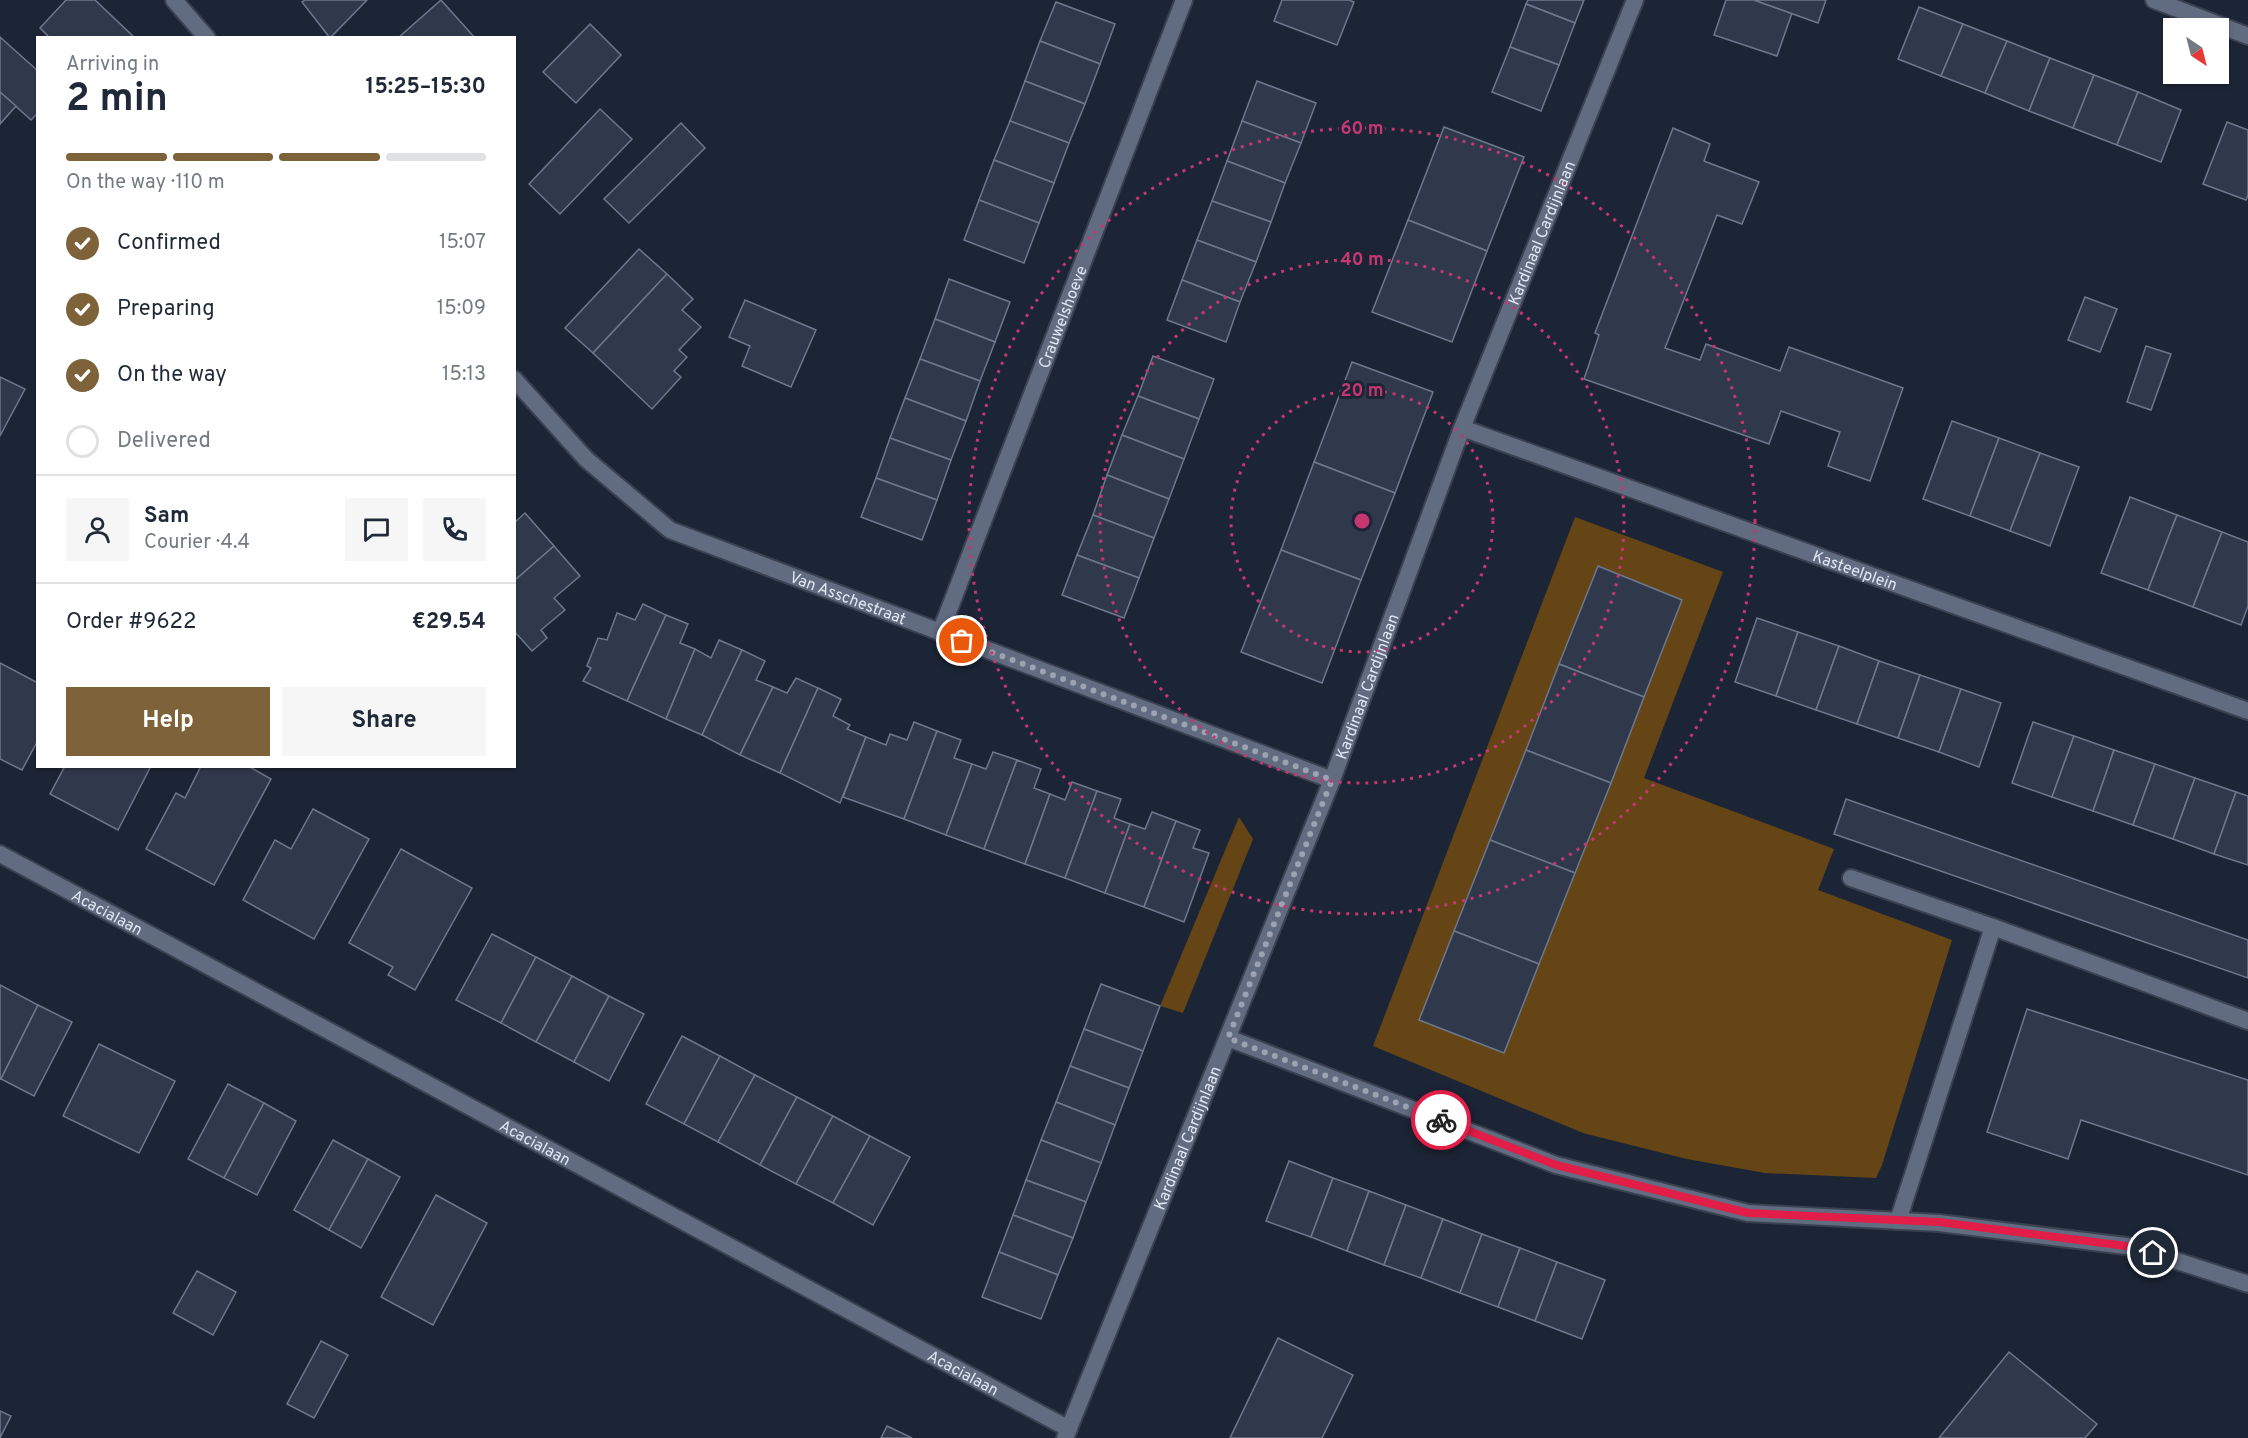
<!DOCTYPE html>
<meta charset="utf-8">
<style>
body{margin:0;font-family:Overpass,sans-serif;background:#f6f6f7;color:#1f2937;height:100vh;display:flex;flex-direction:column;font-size:22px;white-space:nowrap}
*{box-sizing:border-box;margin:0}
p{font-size:20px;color:#747a83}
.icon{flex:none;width:33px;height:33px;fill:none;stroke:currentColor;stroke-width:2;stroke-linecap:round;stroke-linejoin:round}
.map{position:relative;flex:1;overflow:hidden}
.side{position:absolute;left:36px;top:36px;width:480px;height:732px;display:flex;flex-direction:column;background:#fff;border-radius:0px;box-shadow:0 2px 4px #0004}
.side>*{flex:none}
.needle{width:39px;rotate:145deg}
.controls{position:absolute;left:2163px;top:18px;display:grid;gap:12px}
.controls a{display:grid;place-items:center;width:66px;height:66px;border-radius:0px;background:#fff;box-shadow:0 2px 4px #0004;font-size:30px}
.pin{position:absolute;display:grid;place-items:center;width:51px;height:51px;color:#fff;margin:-26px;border:3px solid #fff;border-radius:50%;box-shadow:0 2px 6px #0007}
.courier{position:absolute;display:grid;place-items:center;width:60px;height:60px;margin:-30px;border:4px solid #e11d48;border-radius:50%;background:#fff;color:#222;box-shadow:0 2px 8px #0007}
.overview em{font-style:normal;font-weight:700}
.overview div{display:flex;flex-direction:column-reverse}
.overview{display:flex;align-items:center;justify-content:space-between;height:102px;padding:0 30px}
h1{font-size:39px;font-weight:700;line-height:45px}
.bar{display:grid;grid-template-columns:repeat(4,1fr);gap:9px 6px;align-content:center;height:72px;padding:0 30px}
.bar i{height:8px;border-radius:4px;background:#e0e1e3}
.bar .active{background:#7d623a}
.bar p{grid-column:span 4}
.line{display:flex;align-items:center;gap:15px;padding:0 30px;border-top:2px solid #e0e1e3}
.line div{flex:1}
.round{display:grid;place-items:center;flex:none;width:63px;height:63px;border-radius:0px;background:#f6f6f7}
ol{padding:0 30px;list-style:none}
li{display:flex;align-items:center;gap:18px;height:66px}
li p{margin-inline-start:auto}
li .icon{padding:6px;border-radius:50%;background:#7d623a;color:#fff;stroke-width:4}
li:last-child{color:#747a83}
li i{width:33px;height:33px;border:3px solid #e0e1e3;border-radius:50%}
.primary-button{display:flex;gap:12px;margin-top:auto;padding:12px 30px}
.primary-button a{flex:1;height:69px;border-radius:0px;background:#7d623a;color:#fff;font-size:24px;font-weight:700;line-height:69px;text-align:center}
.primary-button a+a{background:#f6f6f7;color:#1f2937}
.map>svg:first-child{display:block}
.green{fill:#654516;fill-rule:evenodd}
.building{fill:#30394c;stroke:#6d788d;stroke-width:1.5}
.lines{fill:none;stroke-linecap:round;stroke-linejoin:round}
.minor-casing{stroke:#3a4150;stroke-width:20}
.minor{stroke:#626c81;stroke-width:16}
.done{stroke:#9ba2b0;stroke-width:6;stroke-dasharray:0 10.8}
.route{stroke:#e11d48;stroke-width:8}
.ring{fill:none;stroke:#c63772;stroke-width:3;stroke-dasharray:3 6}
.labels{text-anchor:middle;stroke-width:6;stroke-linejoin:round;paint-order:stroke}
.street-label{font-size:16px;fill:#e0e6f2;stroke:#1c2536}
.centre{fill:#c63772;stroke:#1c2536;stroke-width:3}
.ring-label{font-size:18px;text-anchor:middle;font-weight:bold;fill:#c63772;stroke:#1c2536;stroke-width:6;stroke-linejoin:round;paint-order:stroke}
</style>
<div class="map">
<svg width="2248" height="1438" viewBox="0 0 2248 1438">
<rect width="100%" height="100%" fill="#1c2536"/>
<g class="green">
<path d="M1575,517l148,55 -79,206 190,71 -16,41 134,50 -70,225 -6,13 -111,-5 -78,-14 -104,-26 -210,-87zM1598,567l84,33 -179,453 -84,-33z"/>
<path d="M1239,817l14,22 -70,174 -23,-7z"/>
</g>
<g class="building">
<path d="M66,0h29l40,38h-85l-10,-10z"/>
<path d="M305,0h62l-37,38 -28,-36z"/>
<path d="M441,0l34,38h-77z"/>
<path d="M1282,0h67l5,2 -17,43 -63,-24z"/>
<path d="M1528,0h56l-9,23 -49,-19z"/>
<path d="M1726,0h28l38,13 -15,43 -63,-21z"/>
<path d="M1754,0h72l-8,23z"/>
<path d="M1056,2l59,22 -15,40 -60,-23z"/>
<path d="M1526,4l49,19 -16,42 -49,-18z"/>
<path d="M1919,7l44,17 -22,52 -43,-17z"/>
<path d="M590,24l31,31 -45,48 -33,-31z"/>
<path d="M1963,24l44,17 -22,52 -44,-17z"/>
<path d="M0,37l38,34v42l-7,7 -31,-28z"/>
<path d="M1040,41l60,23 -15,40 -60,-23z"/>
<path d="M2007,41l43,17 -21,53 -44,-18z"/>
<path d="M1510,47l49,18 -18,46 -49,-19z"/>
<path d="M2050,58l44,17 -21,53 -44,-17z"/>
<path d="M2094,75l44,17 -21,53 -44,-17z"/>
<path d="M1025,81l60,23 -16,39 -59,-22z"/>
<path d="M1257,81l59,22 -15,40 -59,-22z"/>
<path d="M0,92l16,14 -16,18z"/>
<path d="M2138,92l43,18 -20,52 -44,-17z"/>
<path d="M600,109l32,30 -72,75 -31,-30z"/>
<path d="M1010,121l59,22 -15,40 -60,-23z"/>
<path d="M1242,121l59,22 -16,40 -58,-22z"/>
<path d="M2227,122l21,8v65l-2,5 -43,-16z"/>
<path d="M681,123l24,25 -76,75 -25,-24z"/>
<path d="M1444,127l80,30 -37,94 -79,-31z"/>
<path d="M1673,128l37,16 -6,17 55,21 -17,42 -25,-9 -52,133 35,12 6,-16 74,27 9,-24 114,41 -33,93 -42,-15 12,-34 -59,-21 -12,33 -185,-65 15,-44 -4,-2z"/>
<path d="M994,160l60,23 -15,40 -60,-23z"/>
<path d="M1227,161l58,22 -14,39 -59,-21z"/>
<path d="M979,200l60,23 -15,40 -60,-23z"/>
<path d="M1212,201l59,21 -15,40 -59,-22z"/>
<path d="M1408,220l79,31 -35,91 -80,-30z"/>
<path d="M1197,240l59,22 -16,40 -58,-22z"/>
<path d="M639,249l28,25 -74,79 -28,-25z"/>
<path d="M667,274l26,25 -11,11 19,17 -22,23 8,7 -13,14 7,6 -29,32 -59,-56z"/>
<path d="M949,279l61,23 -15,40 -60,-23z"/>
<path d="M1182,280l58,22 -14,40 -59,-22z"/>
<path d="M2085,297l32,12 -17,43 -32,-12z"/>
<path d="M745,300l71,30 -25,57 -49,-21 8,-20 -21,-9z"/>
<path d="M935,319l60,23 -15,39 -60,-22z"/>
<path d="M2146,346l25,8 -20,56 -24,-8z"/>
<path d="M1153,356l61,23 -15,40 -61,-23z"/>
<path d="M920,359l60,22 -14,40 -61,-23z"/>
<path d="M1352,362l81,30 -38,101 -81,-31z"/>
<path d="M0,377l25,12 -25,47z"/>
<path d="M1138,396l61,23 -15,40 -62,-24z"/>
<path d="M905,398l61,23 -15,39 -61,-22z"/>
<path d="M1952,421l47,17 -29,78 -47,-17z"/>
<path d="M1122,435l62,24 -15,40 -62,-24z"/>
<path d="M890,438l61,22 -14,40 -61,-22z"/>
<path d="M1999,438l41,15 -30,78 -40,-15z"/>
<path d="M2040,453l39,14 -29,79 -40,-15z"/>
<path d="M1314,462l81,31 -34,87 -80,-30z"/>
<path d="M1107,475l62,24 -15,39 -61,-23z"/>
<path d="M876,478l61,22 -15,40 -61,-23z"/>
<path d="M2130,497l47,18 -29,75 -47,-17z"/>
<path d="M525,513l29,33 -40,35v-58z"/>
<path d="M1093,515l61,23 -15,40 -62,-23z"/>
<path d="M2177,515l45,17 -29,75 -45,-17z"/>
<path d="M2222,532l26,10v64l-7,19 -48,-18z"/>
<path d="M554,546l26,30 -26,22 11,12 -24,20 6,8 -15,13 -18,-20v-50z"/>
<path d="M1281,550l80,30 -39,103 -81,-31z"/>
<path d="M1077,555l62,23 -15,40 -62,-23z"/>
<path d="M1598,566l84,34 -38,97 -85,-33z"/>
<path d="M643,604l23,11 -39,86 -44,-20 8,-13 -4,-2 11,-28 9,2 10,-27 18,7z"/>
<path d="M666,615l22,9 -8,19 15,6 -29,70 -39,-18z"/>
<path d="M1757,618l41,14 -22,64 -41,-14z"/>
<path d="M1798,632l41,14 -23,64 -40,-14z"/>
<path d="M719,640l23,10 -40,85 -36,-16 29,-70 16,9z"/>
<path d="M1839,646l40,15 -22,63 -41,-14z"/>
<path d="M742,650l23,11 -9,19 17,7 -33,68 -38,-20z"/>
<path d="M1879,661l41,14 -22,63 -41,-14z"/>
<path d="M0,663l38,20v57l-16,30 -22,-11z"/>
<path d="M1559,664l85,33 -33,86 -85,-33z"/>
<path d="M1920,675l41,14 -22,63 -41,-14z"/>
<path d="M796,678l22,10 -38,85 -40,-18 33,-68 14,6z"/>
<path d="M818,688l23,11 -8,17 17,9 -3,4 19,8 -26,66 -60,-30z"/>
<path d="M1961,689l40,14 -22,64 -40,-15z"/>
<path d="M914,722l23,9 -33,88 -61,-22 23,-60 20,8 4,-11 17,6z"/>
<path d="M2033,722l41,14 -22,61 -40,-14z"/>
<path d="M937,731l24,9 -7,18 18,6 -26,71 -42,-16z"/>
<path d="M2074,736l40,14 -21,61 -41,-14z"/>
<path d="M1526,750l85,33 -36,90 -85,-33z"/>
<path d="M2114,750l41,14 -22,61 -40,-14z"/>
<path d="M993,752l24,8 -33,89 -38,-14 26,-71 14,5z"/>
<path d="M1017,760l24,9 -7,19 16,6 -25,70 -41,-15z"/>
<path d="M2155,764l40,14 -22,61 -40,-14z"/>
<path d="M65,766h86l-33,64 -68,-36z"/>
<path d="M201,766h47l23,13 -57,106 -68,-36 30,-56 9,5z"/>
<path d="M2195,778l41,14 -22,62 -41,-15z"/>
<path d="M1072,782l25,9 -32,87 -40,-14 25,-70 15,6z"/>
<path d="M1097,791l24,8 -7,19 16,6 -25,69 -40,-15z"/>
<path d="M2236,792l12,4v69l-34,-11z"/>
<path d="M1846,799l402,141v38l-414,-144z"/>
<path d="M313,809l56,30 -55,100 -71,-39 32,-60 16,9z"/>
<path d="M1152,812l24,9 -32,86 -39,-14 25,-69 15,5z"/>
<path d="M1176,821l24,9 -7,18 16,5 -25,69 -40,-15z"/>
<path d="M1490,840l85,33 -36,91 -85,-33z"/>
<path d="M401,849l71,39 -57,102 -27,-15 5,-8 -44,-24z"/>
<path d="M1454,931l85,33 -35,89 -85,-33z"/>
<path d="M492,934l44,23 -35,66 -45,-23z"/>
<path d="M536,957l36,19 -36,66 -35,-19z"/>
<path d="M572,976l37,20 -35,66 -38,-20z"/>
<path d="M1101,984l59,22 -17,45 -59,-22z"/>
<path d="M0,985l38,20 -37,74h-1z"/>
<path d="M609,996l35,18 -35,67 -35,-19z"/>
<path d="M38,1005l34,17 -38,74 -33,-17z"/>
<path d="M2027,1009l221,71v95l-167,-55 -13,39 -81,-27z"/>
<path d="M1084,1029l59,22 -14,37 -59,-22z"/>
<path d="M682,1036l38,20 -36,68 -38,-20z"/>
<path d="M99,1044l76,37 -36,72 -76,-37z"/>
<path d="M720,1056l35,19 -37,67 -34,-18z"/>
<path d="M1070,1066l59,22 -14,37 -59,-23z"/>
<path d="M755,1075l42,22 -37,68 -42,-23z"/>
<path d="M228,1084l36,19 -40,75 -36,-19z"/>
<path d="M797,1097l36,19 -37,68 -36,-19z"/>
<path d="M1056,1102l59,23 -14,38 -60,-23z"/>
<path d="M264,1103l32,18 -39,74 -33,-17z"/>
<path d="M833,1116l37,20 -37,67 -37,-19z"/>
<path d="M870,1136l40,21 -37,68 -40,-22z"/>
<path d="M333,1140l35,19 -39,71 -35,-20z"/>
<path d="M1041,1140l60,23 -15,39 -60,-22z"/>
<path d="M368,1159l32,18 -39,71 -32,-18z"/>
<path d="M1289,1161l44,17 -22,59 -45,-16z"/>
<path d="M1333,1178l36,13 -22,60 -36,-14z"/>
<path d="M1026,1180l60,22 -13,36 -60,-23z"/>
<path d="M1369,1191l37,14 -22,60 -37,-14z"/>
<path d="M436,1195l51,28 -54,102 -52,-28z"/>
<path d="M1406,1205l37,14 -22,59 -37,-13z"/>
<path d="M1013,1215l60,23 -15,37 -59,-23z"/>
<path d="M1443,1219l39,15 -22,59 -39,-15z"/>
<path d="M1482,1234l38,14 -22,59 -38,-14z"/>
<path d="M1520,1248l37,14 -22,59 -37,-14z"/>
<path d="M999,1252l59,23 -17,44 -59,-22z"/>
<path d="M1557,1262l48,18 -23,59 -47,-18z"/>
<path d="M197,1271l39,21 -23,43 -40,-22z"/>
<path d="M1278,1338l75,37 -31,63h-92z"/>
<path d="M321,1341l27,14 -34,63 -27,-14z"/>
<path d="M2009,1352l88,72 -12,14h-146z"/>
<path d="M0,1411l11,5 -11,22z"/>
<path d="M887,1426l25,12h-31z"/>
</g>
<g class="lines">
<g class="minor-casing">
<g id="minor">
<path d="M174,0l33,38"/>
<path d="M2154,0l94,36"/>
<path id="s1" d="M514,379l72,80 84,71 662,250"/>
<path id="s2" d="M1462,428l786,283"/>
<path id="s3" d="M940,633l244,-633"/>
<path id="s4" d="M0,854l1069,575"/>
<path d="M1851,878l142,49 255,94"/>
<path d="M1228,1038l328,127 192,48 191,10 195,24 114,37"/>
<path d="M1898,1221l95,-294"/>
<path id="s5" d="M1065,1438l267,-658 130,-352 173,-428"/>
</g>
</g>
<use href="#minor" class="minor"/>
</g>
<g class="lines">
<path class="done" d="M962,641l370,139 -104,258 213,82"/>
<path class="route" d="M1441,1120l115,45 192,48 191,9 195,25 19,6"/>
</g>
<g class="ring">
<circle cx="1362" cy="521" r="131"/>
<circle cx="1362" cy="521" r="262"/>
<circle cx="1362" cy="521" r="393"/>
</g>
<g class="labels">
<g class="street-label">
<text dy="6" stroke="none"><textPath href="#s5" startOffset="1296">Kardinaal Cardijnlaan</textPath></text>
<text dy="6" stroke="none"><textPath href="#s3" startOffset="339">Crauwelshoeve</textPath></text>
<text dy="6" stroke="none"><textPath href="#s2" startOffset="418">Kasteelplein</textPath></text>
<text dy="6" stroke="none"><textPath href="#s1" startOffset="408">Van Asschestraat</textPath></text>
<text dy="6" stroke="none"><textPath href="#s5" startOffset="810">Kardinaal Cardijnlaan</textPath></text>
<text dy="6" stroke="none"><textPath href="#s4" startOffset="122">Acacialaan</textPath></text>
<text dy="6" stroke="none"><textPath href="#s5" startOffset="324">Kardinaal Cardijnlaan</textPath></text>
<text dy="6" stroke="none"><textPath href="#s4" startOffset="608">Acacialaan</textPath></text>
<text dy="6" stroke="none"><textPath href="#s4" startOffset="1094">Acacialaan</textPath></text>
</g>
</g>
<circle cx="1362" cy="521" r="9" class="centre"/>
<g class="ring-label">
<text x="1362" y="134">60 m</text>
<text x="1362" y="265">40 m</text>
<text x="1362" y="396">20 m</text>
</g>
</svg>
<div class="controls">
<a><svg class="needle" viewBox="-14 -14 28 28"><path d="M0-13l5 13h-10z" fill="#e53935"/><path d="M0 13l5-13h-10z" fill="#747a83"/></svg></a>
</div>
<div class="pin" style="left:962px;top:641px;background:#ea580c"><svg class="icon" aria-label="bag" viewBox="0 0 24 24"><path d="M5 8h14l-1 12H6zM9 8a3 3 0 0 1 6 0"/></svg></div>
<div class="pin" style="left:2153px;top:1253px;background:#1f2937"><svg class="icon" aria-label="home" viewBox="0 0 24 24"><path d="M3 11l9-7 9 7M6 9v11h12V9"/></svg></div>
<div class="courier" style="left:1441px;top:1120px"><svg class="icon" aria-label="bike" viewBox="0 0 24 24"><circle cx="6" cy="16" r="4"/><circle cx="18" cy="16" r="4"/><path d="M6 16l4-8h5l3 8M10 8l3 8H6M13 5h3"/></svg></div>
<section class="side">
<div class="overview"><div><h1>2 min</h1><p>Arriving in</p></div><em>15:25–15:30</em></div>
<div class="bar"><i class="active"></i><i class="active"></i><i class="active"></i><i></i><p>On the way · 110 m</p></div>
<ol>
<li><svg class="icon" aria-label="check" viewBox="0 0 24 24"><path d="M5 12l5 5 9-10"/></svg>Confirmed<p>15:07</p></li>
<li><svg class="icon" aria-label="check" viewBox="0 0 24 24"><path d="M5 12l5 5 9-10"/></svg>Preparing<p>15:09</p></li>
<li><svg class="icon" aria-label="check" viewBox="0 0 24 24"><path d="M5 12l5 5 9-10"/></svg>On the way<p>15:13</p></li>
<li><i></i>Delivered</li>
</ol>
<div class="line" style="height:108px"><a class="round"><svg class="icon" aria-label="person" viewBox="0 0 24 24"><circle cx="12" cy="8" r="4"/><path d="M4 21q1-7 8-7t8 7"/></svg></a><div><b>Sam</b><p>Courier · 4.4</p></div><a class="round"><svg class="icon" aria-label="chat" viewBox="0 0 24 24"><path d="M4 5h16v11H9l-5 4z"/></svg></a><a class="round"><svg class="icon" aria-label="phone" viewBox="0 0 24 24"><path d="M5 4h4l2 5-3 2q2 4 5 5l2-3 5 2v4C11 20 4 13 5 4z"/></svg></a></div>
<div class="line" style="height:78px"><div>Order #9622</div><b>€29.54</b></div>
<div class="primary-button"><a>Help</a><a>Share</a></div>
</section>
</div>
